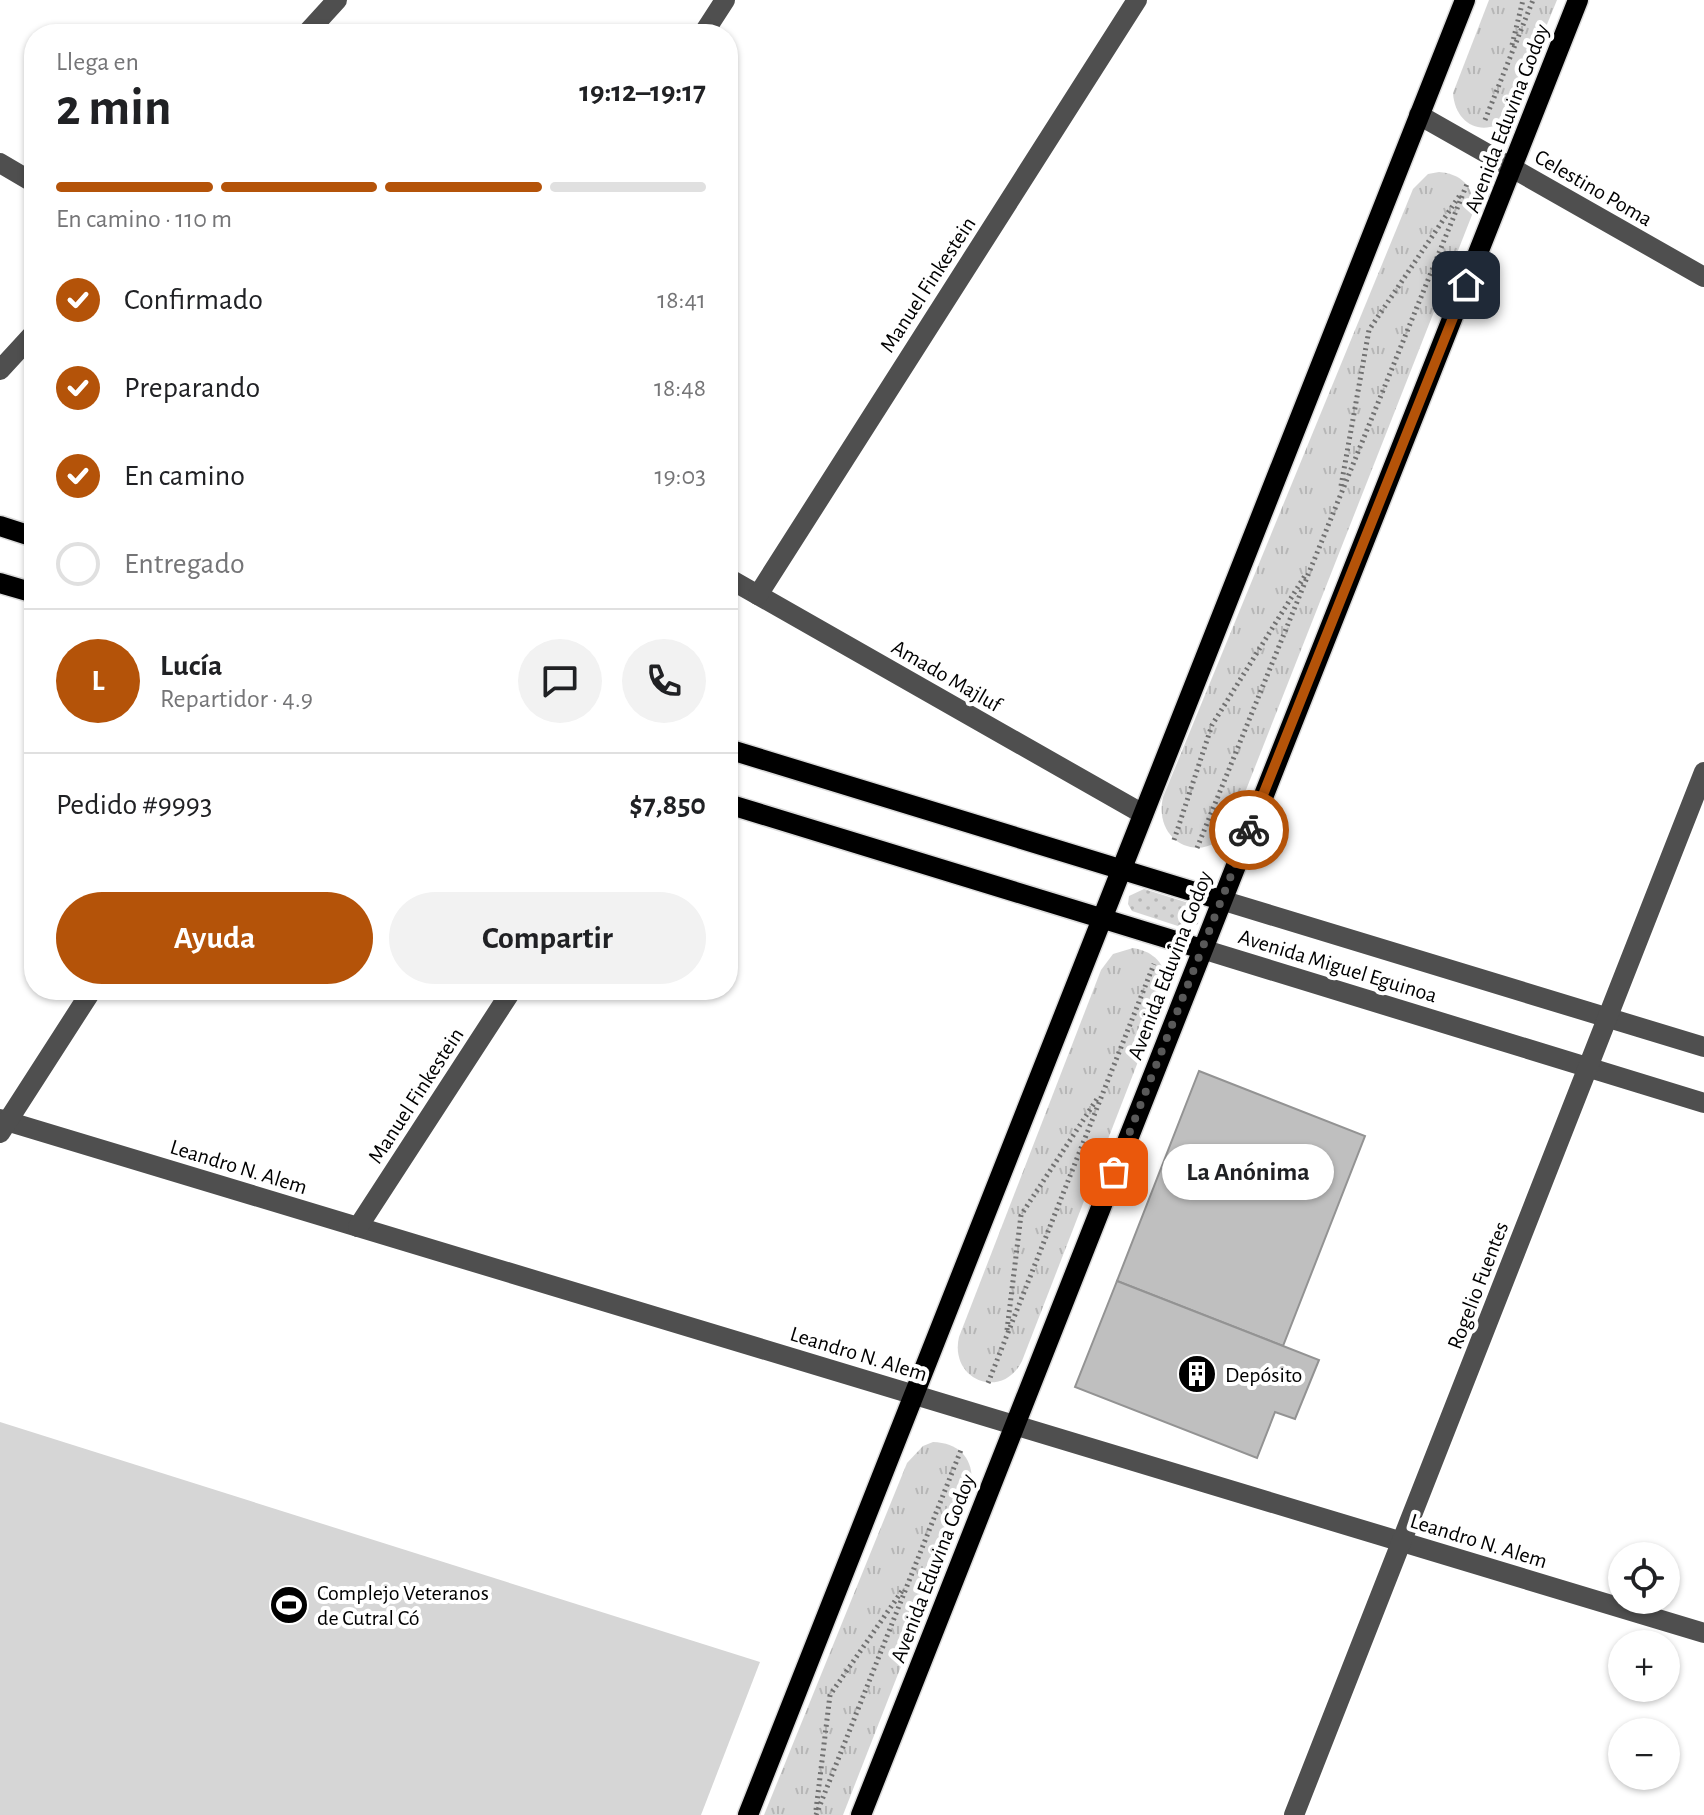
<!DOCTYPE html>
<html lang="es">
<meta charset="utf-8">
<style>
body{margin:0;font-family:"Alegreya Sans",sans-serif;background:#f2f2f2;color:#202124;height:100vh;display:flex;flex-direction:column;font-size:30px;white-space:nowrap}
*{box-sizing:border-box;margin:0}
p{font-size:26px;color:#757577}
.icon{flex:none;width:44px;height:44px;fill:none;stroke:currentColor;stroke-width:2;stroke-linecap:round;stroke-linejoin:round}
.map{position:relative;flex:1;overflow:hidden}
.side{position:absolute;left:24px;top:24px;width:714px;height:976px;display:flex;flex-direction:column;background:#fff;border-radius:32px;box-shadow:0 2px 6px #0004}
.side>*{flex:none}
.buttons{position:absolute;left:1608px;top:1542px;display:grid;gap:16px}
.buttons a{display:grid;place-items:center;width:72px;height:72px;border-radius:50%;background:#fff;box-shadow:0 2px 6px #0004;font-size:40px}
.pin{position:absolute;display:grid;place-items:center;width:68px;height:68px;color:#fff;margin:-34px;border-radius:16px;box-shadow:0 4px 12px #0006}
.courier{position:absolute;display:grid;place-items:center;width:80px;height:80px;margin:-40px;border:6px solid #b45309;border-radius:50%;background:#fff;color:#222;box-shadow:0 2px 10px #0007}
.bubble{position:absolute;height:56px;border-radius:28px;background:#fff;box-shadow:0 2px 6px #0004;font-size:26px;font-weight:700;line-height:56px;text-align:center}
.summary em{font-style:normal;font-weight:700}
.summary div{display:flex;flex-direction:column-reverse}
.summary{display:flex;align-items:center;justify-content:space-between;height:136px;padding:0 32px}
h1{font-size:52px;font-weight:700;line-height:60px}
.bar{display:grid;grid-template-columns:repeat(4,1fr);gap:12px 8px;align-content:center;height:96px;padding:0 32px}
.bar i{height:10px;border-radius:6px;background:#e0e0e0}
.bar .current{background:#b45309}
.bar p{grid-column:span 4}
.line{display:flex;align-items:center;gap:20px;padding:0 32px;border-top:2px solid #e0e0e0}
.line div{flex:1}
.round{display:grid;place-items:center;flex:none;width:84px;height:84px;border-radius:42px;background:#f2f2f2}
ol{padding:0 32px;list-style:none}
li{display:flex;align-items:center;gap:24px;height:88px}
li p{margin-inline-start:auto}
li .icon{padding:8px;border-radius:50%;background:#b45309;color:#fff;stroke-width:4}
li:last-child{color:#757577}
li i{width:44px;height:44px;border:4px solid #e0e0e0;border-radius:50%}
.button{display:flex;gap:16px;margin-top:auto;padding:16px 32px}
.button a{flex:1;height:92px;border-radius:48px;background:#b45309;color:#fff;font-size:32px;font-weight:700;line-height:92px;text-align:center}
.button a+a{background:#f2f2f2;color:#202124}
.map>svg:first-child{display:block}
.grass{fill:url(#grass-dots)}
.park{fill:url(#park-tufts)}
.pitch{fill:#d6d6d6}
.building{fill:#bfbfbf;stroke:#939393;stroke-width:2}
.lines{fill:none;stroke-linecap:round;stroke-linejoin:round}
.major-casing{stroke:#dbdbdb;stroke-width:23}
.path{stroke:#717171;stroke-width:5;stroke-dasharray:2 4;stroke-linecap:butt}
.minor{stroke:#4f4f4f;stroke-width:20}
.major{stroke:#000;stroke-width:20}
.done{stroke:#595959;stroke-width:8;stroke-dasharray:0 14.4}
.route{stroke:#b45309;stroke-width:10}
.labels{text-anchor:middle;stroke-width:8;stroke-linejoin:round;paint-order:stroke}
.street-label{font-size:22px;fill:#000;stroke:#fff}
.poi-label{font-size:22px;fill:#000;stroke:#fff;text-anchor:start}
</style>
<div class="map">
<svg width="1704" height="1815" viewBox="0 0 1704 1815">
<defs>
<pattern id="grass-dots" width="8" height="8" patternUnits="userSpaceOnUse" patternTransform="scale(2)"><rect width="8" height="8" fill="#d6d6d6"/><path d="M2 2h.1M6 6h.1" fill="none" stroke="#b6b6b6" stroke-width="1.8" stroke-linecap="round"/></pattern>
<pattern id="park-tufts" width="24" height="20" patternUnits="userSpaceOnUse" patternTransform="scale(2)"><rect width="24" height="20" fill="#d6d6d6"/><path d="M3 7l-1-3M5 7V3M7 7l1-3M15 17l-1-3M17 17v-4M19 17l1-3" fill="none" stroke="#b6b6b6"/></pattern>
</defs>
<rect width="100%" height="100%" fill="#fff"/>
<path class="grass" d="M1144,889l51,16 5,7 -2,12 -14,4 -52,-17 -4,-7 1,-8z"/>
<g class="park">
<path d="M1489,0h68l-48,117c-25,22 -54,8 -56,-24z"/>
<path d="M1439,172c25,2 38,18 33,43l-239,608c-23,45 -81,24 -70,-26l250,-608 15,-15z"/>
<path d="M1133,948c24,4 36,20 32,44l-143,369c-20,40 -73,19 -63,-24l142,-367 12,-16z"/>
<path d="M933,1442c28,1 42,19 38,45l-128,328h-79l143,-352 16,-17z"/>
</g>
<path class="pitch" d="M0,1422l760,240 -59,153h-701z"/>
<g class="building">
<path d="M1199,1071l166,65 -82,210 -166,-65z"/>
<path d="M1117,1281l202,79 -24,59 -20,-7 -18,46 -182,-71z"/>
</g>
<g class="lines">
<g class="major-casing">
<g id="major">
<path d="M0,526l34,11"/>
<path d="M0,583l34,10"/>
<path d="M728,749l493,151"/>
<path d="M728,804l474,145"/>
<path d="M748,1815l717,-1815"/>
<path d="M861,1815l717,-1815"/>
</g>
</g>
<g class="path">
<path d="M1512,45l11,-45"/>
<path d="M1485,120l48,-120"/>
<path d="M1341,486l28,-156 91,-135"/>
<path d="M1174,840l38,-115 94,-151"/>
<path d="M1197,848l270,-664"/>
<path d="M1007,1330l14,-115 78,-119"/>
<path d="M988,1383l166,-419"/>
<path d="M816,1810l14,-115 74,-107"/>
<path d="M816,1815l145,-365"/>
</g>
<g class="minor">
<path d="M306,34l31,-34"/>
<path d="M703,34l22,-34"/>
<path d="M1419,115l285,162"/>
<path d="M0,163l34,20"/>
<path d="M0,370l34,-37"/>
<path d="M728,578l415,236"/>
<path d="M758,595l379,-595"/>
<path d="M1221,900l483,147"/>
<path d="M1202,949l502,154"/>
<path d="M0,1119l1704,514"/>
<path d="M0,1133l92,-143"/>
<path d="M358,1227l154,-237"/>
<path d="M1294,1815l410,-1043"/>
</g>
<use href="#major" class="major"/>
</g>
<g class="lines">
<path class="done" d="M1114,1172l135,-342"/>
<path class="route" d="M1249,830l217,-545"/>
</g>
<defs>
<g id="building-disc" transform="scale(2)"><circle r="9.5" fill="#000" stroke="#fff"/><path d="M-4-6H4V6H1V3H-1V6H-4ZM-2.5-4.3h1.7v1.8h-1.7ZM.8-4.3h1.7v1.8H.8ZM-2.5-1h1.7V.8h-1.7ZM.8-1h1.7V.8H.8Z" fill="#fff"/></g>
<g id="stadium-disc" transform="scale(2)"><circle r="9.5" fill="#000" stroke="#fff"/><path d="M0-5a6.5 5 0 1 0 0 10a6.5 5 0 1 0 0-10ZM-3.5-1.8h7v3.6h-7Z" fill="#fff"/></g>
</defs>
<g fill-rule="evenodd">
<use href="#building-disc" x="1197" y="1374"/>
<use href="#stadium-disc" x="289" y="1605"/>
</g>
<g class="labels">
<g class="street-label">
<text transform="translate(1506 118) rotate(-69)" y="8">Avenida Eduvina Godoy</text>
<text transform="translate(1594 187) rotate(30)" y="8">Celestino Poma</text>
<text transform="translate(927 284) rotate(-57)" y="8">Manuel Finkestein</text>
<text transform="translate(947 675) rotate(30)" y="8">Amado Majluf</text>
<text transform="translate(1169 965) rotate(-69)" y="8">Avenida Eduvina Godoy</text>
<text transform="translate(1338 965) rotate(17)" y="8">Avenida Miguel Eguinoa</text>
<text transform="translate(415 1095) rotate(-57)" y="8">Manuel Finkestein</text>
<text transform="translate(239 1166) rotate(17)" y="8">Leandro N. Alem</text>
<text transform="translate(1477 1285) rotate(-69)" y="8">Rogelio Fuentes</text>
<text transform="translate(859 1353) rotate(17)" y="8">Leandro N. Alem</text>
<text transform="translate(1479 1540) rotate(17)" y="8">Leandro N. Alem</text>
<text transform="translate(932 1568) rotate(-69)" y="8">Avenida Eduvina Godoy</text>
</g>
<g class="poi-label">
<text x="1225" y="1382">Depósito</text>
<text x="317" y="1600">Complejo Veteranos<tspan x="317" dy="25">de Cutral Có</tspan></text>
</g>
</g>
</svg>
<div class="buttons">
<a><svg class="icon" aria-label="locate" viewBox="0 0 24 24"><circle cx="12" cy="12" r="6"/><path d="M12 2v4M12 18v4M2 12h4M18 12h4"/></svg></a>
<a>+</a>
<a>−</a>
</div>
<div class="pin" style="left:1114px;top:1172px;background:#ea580c"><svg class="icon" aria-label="bag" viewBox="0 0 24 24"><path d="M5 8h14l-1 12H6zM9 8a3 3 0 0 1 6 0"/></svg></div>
<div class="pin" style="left:1466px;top:285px;background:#1f2937"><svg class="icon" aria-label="home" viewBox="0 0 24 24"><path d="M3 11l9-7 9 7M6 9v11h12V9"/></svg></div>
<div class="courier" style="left:1249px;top:830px"><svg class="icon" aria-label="bike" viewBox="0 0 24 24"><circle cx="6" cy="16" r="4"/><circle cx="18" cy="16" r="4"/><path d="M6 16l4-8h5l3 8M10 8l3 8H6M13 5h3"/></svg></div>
<div class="bubble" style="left:1162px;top:1144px;width:172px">La Anónima</div>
<section class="side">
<div class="summary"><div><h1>2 min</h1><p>Llega en</p></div><em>19:12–19:17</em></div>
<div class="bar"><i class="current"></i><i class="current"></i><i class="current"></i><i></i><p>En camino · 110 m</p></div>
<ol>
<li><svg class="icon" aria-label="check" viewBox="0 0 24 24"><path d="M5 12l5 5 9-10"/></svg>Confirmado<p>18:41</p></li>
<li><svg class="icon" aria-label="check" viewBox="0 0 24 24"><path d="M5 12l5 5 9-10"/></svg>Preparando<p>18:48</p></li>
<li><svg class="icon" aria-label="check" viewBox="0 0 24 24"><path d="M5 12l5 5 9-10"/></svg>En camino<p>19:03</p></li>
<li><i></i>Entregado</li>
</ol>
<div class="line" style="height:144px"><b class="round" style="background:#b45309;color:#fff">L</b><div><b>Lucía</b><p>Repartidor · 4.9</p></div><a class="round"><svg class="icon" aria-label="chat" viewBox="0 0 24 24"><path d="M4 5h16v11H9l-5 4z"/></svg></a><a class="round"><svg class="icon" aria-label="phone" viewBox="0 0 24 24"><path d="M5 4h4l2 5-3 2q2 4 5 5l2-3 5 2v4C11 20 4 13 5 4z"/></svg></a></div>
<div class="line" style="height:104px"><div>Pedido #9993</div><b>$7,850</b></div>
<div class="button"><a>Ayuda</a><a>Compartir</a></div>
</section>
</div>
